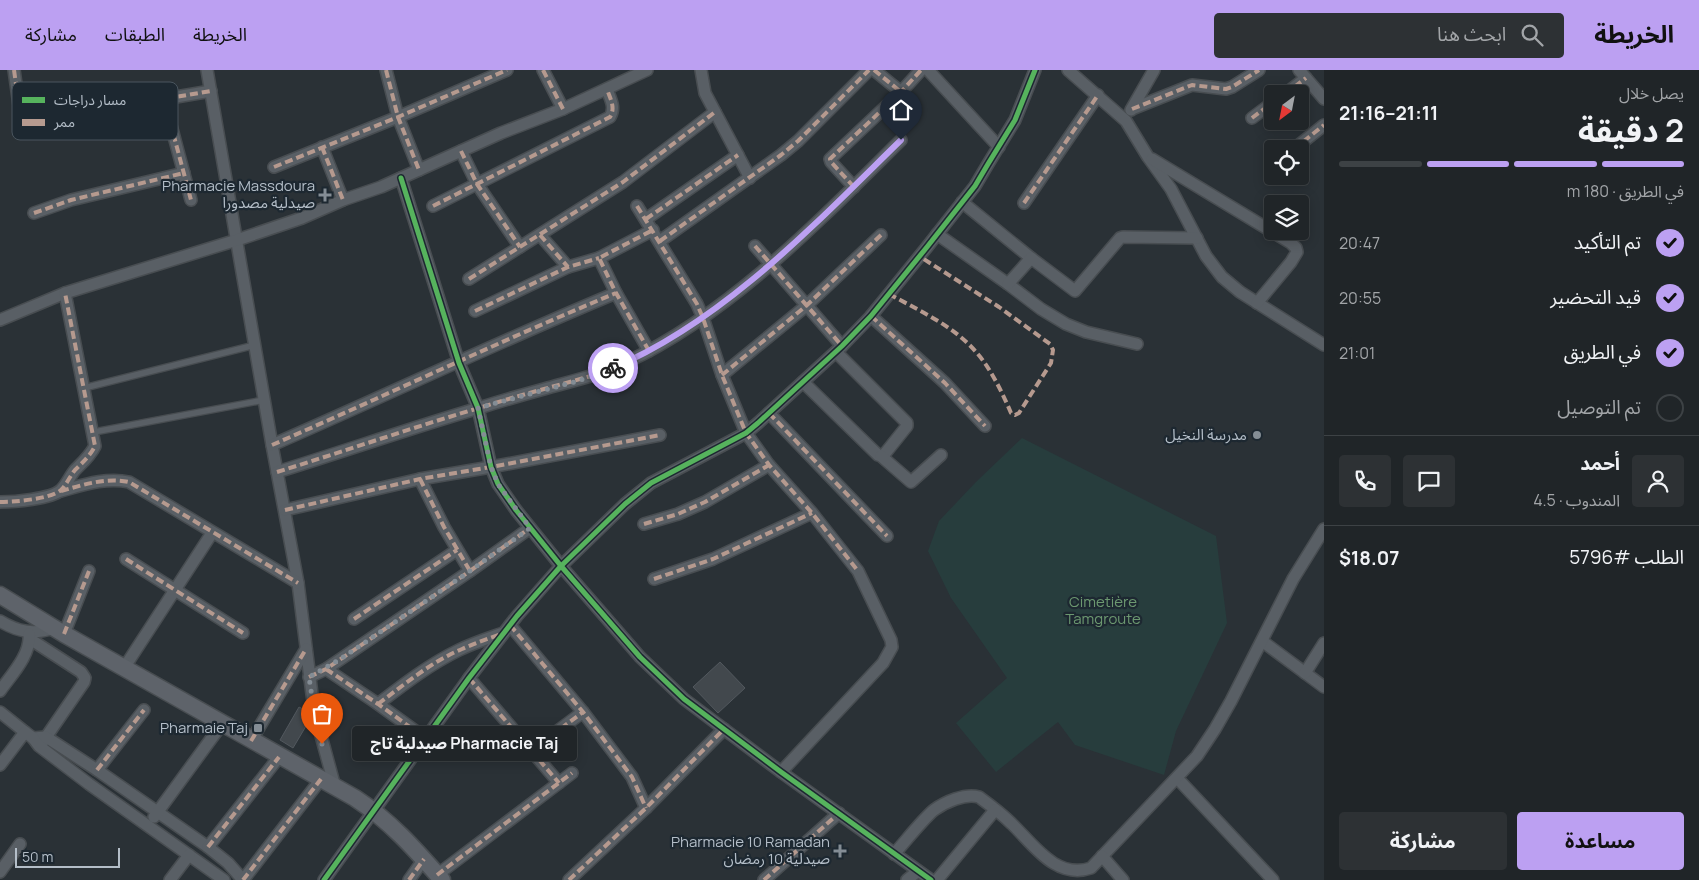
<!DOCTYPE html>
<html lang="ar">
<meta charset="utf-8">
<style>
body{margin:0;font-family:Manrope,"Noto Sans Arabic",sans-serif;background:#2d3134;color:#f1f3f6;direction:rtl;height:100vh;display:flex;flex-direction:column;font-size:19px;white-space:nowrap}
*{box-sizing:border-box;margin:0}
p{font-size:16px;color:#a2a5a8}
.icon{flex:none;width:28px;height:28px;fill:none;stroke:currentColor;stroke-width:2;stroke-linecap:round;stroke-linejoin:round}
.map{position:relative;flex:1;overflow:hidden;direction:ltr}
.details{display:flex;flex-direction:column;background:#202528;width:375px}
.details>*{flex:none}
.needle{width:32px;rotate:212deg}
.buttons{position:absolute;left:1264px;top:15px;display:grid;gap:10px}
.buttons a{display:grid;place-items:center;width:45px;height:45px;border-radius:5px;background:#202528;box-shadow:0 2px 12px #0003,0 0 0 1px #3d4245;font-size:25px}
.scale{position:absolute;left:15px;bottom:12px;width:105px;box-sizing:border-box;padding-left:5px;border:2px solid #b4bec8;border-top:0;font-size:14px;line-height:18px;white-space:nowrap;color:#b4bec8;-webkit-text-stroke:4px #1d2831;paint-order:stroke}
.pin{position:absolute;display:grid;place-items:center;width:42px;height:42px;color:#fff;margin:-51px -21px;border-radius:50% 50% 50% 0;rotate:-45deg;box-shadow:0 0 5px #0007}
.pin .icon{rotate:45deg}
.courier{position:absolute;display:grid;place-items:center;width:50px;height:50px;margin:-25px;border:4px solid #bca0f2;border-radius:50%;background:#fff;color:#222;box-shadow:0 1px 6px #0007}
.bubble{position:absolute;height:35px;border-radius:5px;background:#202528;box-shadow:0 2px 12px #0003,0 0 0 1px #3d4245;font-size:16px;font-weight:700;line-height:35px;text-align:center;direction:rtl}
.head em{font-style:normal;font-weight:700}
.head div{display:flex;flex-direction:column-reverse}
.head{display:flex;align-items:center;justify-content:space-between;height:85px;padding:0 15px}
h1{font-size:32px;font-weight:700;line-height:38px}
.bar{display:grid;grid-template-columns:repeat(4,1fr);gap:8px 5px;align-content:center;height:60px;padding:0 15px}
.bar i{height:6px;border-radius:4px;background:#3d4245}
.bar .active{background:#bca0f2}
.bar p{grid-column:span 4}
.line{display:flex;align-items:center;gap:12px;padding:0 15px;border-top:1px solid #3d4245}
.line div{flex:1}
.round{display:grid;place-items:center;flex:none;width:52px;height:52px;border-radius:5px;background:#2d3134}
ol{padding:0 15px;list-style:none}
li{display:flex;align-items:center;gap:15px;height:55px}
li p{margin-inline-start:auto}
li .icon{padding:5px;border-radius:50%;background:#bca0f2;color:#111;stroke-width:4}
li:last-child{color:#a2a5a8}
li i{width:28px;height:28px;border:2px solid #3d4245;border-radius:50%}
.primary-button{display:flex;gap:10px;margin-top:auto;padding:10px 15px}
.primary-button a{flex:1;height:58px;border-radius:5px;background:#bca0f2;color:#111;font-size:20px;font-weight:700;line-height:58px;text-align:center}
.primary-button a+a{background:#2d3134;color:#f1f3f6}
header{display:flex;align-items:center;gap:30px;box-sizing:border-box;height:70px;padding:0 25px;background:#bca0f2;color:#111}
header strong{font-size:24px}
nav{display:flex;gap:28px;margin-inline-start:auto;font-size:18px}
.search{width:350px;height:45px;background:#2d3134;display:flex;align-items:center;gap:12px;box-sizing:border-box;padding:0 18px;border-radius:5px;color:#a2a5a8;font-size:19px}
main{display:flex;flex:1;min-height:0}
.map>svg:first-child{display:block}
.green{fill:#273d3d}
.building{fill:#42484d;stroke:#52585e}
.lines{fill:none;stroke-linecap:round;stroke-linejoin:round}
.lane-casing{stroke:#484d51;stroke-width:8}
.street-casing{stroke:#484d51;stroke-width:14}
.secondary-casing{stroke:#484d51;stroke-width:19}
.lane{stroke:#595f65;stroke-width:5.5}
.street{stroke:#595f65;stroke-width:11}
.secondary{stroke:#5e636a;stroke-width:16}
.quiet{stroke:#b69a8f;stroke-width:4;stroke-dasharray:8 4;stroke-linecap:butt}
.cycleway-casing{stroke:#1d2831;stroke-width:8}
.cycleway{stroke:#56b35d;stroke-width:5}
.done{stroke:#848d95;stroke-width:5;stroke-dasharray:0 9}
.route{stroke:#bca0f2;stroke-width:6}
.poi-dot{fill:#848d95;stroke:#1d2831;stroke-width:2}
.labels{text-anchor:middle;stroke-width:4.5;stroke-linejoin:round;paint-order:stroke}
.poi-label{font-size:15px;fill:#b4bec8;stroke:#1d2831;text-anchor:end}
.park-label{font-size:15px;fill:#6c9870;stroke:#1d2831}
.key{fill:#1d2831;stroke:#4a555e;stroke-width:1}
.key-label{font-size:14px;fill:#b4bec8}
</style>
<header>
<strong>الخريطة</strong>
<div class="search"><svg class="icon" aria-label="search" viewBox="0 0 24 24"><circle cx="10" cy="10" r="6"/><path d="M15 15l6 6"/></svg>ابحث هنا</div>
<nav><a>الخريطة</a><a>الطبقات</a><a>مشاركة</a></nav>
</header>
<main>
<section class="details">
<div class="head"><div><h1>2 دقيقة</h1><p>يصل خلال</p></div><em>21:11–21:16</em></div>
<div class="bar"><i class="active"></i><i class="active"></i><i class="active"></i><i></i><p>في الطريق · 180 m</p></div>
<ol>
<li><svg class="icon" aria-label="check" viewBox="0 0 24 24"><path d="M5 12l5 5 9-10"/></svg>تم التأكيد<p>20:47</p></li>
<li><svg class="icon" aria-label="check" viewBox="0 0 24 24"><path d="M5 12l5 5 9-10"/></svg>قيد التحضير<p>20:55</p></li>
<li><svg class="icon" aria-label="check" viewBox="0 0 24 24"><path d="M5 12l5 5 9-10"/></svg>في الطريق<p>21:01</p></li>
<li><i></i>تم التوصيل</li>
</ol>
<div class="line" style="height:90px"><a class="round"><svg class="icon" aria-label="person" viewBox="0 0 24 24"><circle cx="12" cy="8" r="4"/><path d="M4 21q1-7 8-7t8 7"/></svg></a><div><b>أحمد</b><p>المندوب · 4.5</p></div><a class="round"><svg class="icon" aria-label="chat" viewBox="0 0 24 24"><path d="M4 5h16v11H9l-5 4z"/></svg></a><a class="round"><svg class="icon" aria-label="phone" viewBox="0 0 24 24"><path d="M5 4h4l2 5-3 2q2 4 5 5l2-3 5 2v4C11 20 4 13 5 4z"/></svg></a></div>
<div class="line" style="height:65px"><div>الطلب #5796</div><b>$18.07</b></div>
<div class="primary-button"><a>مساعدة</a><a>مشاركة</a></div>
</section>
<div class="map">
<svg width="1324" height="810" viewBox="0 0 1324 810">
<rect width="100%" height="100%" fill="#2a3136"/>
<path class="green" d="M1022,368l194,98 11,87 -51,108 -12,44 -89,-30 -17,-23 -62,50 -40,-49 51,-45 -56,-80 -23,-47 11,-30 37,-39z"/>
<g class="building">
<path d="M720,592l25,26 -27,25 -25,-26z"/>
<path d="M299,637l8,4 2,10 -16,27 -13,-8z"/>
</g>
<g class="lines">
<g class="lane-casing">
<g id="lane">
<path d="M84,318l171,-43"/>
<path d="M94,362l170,-32"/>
</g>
</g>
<g class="street-casing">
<g id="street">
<path d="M14,0l6,42 2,3 4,2 138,-18 47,-8"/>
<path d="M207,0l65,375 26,138 16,127 21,77"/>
<path d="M386,0l12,47 21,53"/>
<path d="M543,0l20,39"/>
<path d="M701,0l4,23 45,85"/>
<path d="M874,0l27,22"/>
<path d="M928,0l71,77"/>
<path d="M1068,0l58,51 22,36 23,32 35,67 16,21 18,15 84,53"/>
<path d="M1299,0l25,29"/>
<path d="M1285,24l21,-16"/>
<path d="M164,29l27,101"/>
<path d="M1132,39l60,-24 34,4 6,-2 27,-17"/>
<path d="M1131,40l23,-40"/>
<path d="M1252,48l20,-15"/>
<path d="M322,77l21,53"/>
<path d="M1294,79l30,-24"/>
<path d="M461,81l16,33 43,63"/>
<path d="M1152,89l139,84 5,5 1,4 -6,10 -34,41"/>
<path d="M274,97l124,-50 109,-47"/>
<path d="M401,108l58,185 19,45 13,59 7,17 18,26 45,56 79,91 44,42 97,73 150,108"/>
<path d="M854,117l-23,-25 -1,-3 71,-67 20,-22"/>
<path d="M962,132l69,56"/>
<path d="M1024,133l74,-108"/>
<path d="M433,136l177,-89c6,-10 0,-18 -3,-28"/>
<path d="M637,136l60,98 6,14 19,57 24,58 23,32 43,48 46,58 33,69 1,7 -9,16 -102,109"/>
<path d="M34,143l37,-13 113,-27"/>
<path d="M646,149l92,-64"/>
<path d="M937,164l71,50 33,25 25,15 20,8 51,12"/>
<path d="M540,165l28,32"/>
<path d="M660,171l121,-86 17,-14 71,-71"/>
<path d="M755,176l87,100"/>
<path d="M469,209l154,-97 92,-70"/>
<path d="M1008,214l23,-26 44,33 45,-53 3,-1 74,1"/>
<path d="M475,241l93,-44 31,-9"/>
<path d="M871,246l74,67 40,43"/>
<path d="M0,250l65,-27 172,-53 65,-22 41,-18 38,-13 120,-54 62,-24 84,-39"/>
<path d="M649,281l-33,-58 -17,-35 54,-28"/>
<path d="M722,305l84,-69 75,-71"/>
<path d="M803,312l75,73 5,1 24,-30v-3l-71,-71"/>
<path d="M769,343l118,123"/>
<path d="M272,375c115,-50 228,-104 344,-152"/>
<path d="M881,386l30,26 30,-27"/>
<path d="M277,402c68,-21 134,-44 202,-64 22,-7 43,-13 65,-19 28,-8 56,-14 83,-27 104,-49 193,-142 274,-222"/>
<path d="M420,409l24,48 26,44"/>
<path d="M61,421c22,-6 45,-14 68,-9l169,101"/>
<path d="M0,432c14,0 51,-3 61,-12 6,-6 9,-14 14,-20 8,-8 15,-14 20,-24l-30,-153"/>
<path d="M285,440l135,-31 71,-12 169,-32"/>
<path d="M644,454l34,-10 27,-12 64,-37"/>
<path d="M126,489l117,74"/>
<path d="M654,509l59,-20 99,-46"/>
<path d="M354,549l103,-69"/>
<path d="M0,551c18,11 34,14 54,7"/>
<path d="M510,555l73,87 49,65 14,31"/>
<path d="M64,564l25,-63"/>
<path d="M30,569l51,33 4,6 -1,4 -42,61"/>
<path d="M1262,571l62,46"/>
<path d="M124,598l88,-135"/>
<path d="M326,599l52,35 47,34"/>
<path d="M1305,603l19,-30"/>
<path d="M309,607l17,-8 144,-98 60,-43"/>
<path d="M469,608l90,105"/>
<path d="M0,621c11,-16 31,-36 29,-57"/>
<path d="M378,634c26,-20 52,-40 81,-54 14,-7 30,-12 44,-17"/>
<path d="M0,642l25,20"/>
<path d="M33,668l13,-1 51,33 111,77 20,16 15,17"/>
<path d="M251,671l55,-92"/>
<path d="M532,680l51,-38"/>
<path d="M0,695l25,-33 8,6 6,8 50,38 135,96"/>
<path d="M97,700l47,-60"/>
<path d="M1177,708l96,102"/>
<path d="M154,747l68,-93"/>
<path d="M208,777l71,-90"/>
<path d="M894,784c11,-12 28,-34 40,-44 11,-8 31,-17 45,-13 11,8 23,17 33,27 21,20 44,56 79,44l106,-112 18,-27 16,-28 62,-122 31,-50"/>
<path d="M1102,786l21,24"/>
<path d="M0,802l20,-28"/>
<path d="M437,805l135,-102"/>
<path d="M170,810l19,-25"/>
<path d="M243,810l78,-101"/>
<path d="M324,810l145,-202 48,-62 44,-50 64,-62 26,-21 95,-50 12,-10 84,-77 29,-30 56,-69 48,-61 13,-22 27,-44 20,-50"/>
<path d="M409,810l15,-21"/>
<path d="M569,810l77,-72 78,-79"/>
<path d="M764,810l75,-67"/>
<path d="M907,810l11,-9"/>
<path d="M937,810l58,-70"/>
</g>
</g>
<g class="secondary-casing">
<path id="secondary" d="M0,525l64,39 291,164c35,23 59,50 87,82"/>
</g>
<use href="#lane" class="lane"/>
<use href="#street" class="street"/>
<use href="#secondary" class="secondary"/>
<g class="quiet">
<path d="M14,0l6,42 2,3 4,2 138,-18 47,-8"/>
<path d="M386,0l12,47 21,53"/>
<path d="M543,0l20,39"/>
<path d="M874,0l27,22"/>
<path d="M1285,24l21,-16"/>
<path d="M164,29l27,101"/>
<path d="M1132,39l60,-24 34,4 6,-2 27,-17"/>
<path d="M1252,48l20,-15"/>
<path d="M322,77l21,53"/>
<path d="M1294,79l30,-24"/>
<path d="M461,81l16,33 43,63"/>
<path d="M274,97l124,-50 109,-47"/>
<path d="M854,117l-23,-25 -1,-3 71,-67 20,-22"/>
<path d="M1024,133l74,-108"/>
<path d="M433,136l177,-89c6,-10 0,-18 -3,-28"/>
<path d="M637,136l60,98 6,14 19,57 24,58 23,32 43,48 46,58"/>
<path d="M34,143l37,-13 113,-27"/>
<path d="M646,149l92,-64"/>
<path d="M540,165l28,32"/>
<path d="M660,171l121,-86 17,-14 71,-71"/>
<path d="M755,176l87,100"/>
<path d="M469,209l154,-97 92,-70"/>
<path d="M889,224c29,16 65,32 87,58 14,15 27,42 35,61l4,2 4,-2 32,-50 2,-13 -3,-6 -51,-37 -80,-51"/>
<path d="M475,241l93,-44 31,-9"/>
<path d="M871,246l74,67 40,43"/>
<path d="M649,281l-33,-58 -17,-35 54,-28"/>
<path d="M722,305l84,-69 75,-71"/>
<path d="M769,343l118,123"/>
<path d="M272,375c115,-50 228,-104 344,-152"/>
<path d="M277,402c68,-21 134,-44 202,-64 22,-7 43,-13 65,-19 28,-8 56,-14 83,-27 104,-49 193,-142 274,-222"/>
<path d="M420,409l24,48 26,44"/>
<path d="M61,421c22,-6 45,-14 68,-9l169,101"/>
<path d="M0,432c14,0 51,-3 61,-12 6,-6 9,-14 14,-20 8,-8 15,-14 20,-24l-30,-153"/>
<path d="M285,440l135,-31 71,-12 169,-32"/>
<path d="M644,454l34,-10 27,-12 64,-37"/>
<path d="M126,489l117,74"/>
<path d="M654,509l59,-20 99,-46"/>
<path d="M354,549l103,-69"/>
<path d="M510,555l73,87 49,65 14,31"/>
<path d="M64,564l25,-63"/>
<path d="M326,599l52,35 47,34"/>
<path d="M309,607l17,-8 144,-98 60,-43"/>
<path d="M469,608l90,105"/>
<path d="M378,634c27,-20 53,-42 84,-55 13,-6 26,-10 39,-15"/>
<path d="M251,671l55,-92"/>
<path d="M532,680l51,-38"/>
<path d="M97,700l47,-60"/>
<path d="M208,777l71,-90"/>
<path d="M437,805l135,-102"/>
<path d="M243,810l78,-101"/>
<path d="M409,810l15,-21"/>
<path d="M569,810l77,-72 78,-79"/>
<path d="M764,810l75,-67"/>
</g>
<g class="cycleway-casing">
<g id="cycleway">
<path d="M401,108l58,185 19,45 13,59 7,17 18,26 45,56 79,91 44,42 97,73 150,108"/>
<path d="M324,810l145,-202 48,-62 44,-50 64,-62 26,-21 95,-50 12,-10 84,-77 29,-30 56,-69 48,-61 13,-22 27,-44 20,-50"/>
</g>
</g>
<use href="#cycleway" class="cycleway"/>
</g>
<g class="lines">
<path class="done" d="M322,674l-8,-34 -5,-33 33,-19 128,-87 60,-43 -32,-44 -7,-17 -13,-59 100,-27 35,-13"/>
<path class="route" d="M613,298c111,-47 203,-145 288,-228"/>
</g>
<g class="poi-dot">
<path d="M322.5 117.5h5v5h5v5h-5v5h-5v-5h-5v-5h5z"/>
<circle cx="1257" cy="365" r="5"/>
<rect x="253" y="653" width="10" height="10" rx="2.5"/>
<path d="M837.5 773.5h5v5h5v5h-5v5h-5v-5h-5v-5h5z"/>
</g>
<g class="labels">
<g class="poi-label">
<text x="315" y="121">Pharmacie Massdoura<tspan x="315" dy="17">صيدلية مصدورا</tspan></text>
<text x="1247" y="370">مدرسة النخيل</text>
<text x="248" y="663">Pharmaie Taj</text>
<text x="830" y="777">Pharmacie 10 Ramadan<tspan x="830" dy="17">صيدلية 10 رمضان</tspan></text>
</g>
<g class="park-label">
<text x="1103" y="537">Cimetière<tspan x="1103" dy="17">Tamgroute</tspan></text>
</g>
</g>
<rect x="12" y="12" width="166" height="58" rx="8" class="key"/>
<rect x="22" y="27" width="23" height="6" fill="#56b35d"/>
<rect x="22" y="49" width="23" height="7" fill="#b69a8f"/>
<g class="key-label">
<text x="54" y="35">مسار دراجات</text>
<text x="54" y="57">ممر</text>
</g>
</svg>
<div class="buttons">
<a><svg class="needle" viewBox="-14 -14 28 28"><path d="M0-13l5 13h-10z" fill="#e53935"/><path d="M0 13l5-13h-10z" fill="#a2a5a8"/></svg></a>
<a><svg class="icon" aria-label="locate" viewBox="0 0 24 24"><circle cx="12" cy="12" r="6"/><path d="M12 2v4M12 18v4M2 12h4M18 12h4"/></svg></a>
<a><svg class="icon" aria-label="layers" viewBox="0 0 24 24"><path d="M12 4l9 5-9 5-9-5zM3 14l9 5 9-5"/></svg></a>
</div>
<div class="scale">50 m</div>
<div class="pin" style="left:322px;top:674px;background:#ea580c"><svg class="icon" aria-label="bag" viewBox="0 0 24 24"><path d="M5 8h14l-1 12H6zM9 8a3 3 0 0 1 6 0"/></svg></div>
<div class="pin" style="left:901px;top:70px;background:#1f2937"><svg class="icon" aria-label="home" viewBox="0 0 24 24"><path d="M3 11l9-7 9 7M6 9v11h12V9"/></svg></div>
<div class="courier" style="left:613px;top:298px"><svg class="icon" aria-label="bike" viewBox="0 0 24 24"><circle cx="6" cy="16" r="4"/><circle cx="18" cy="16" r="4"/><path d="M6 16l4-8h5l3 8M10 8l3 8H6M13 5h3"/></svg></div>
<div class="bubble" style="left:352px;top:656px;width:225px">Pharmacie Taj صيدلية تاج</div>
</div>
</main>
